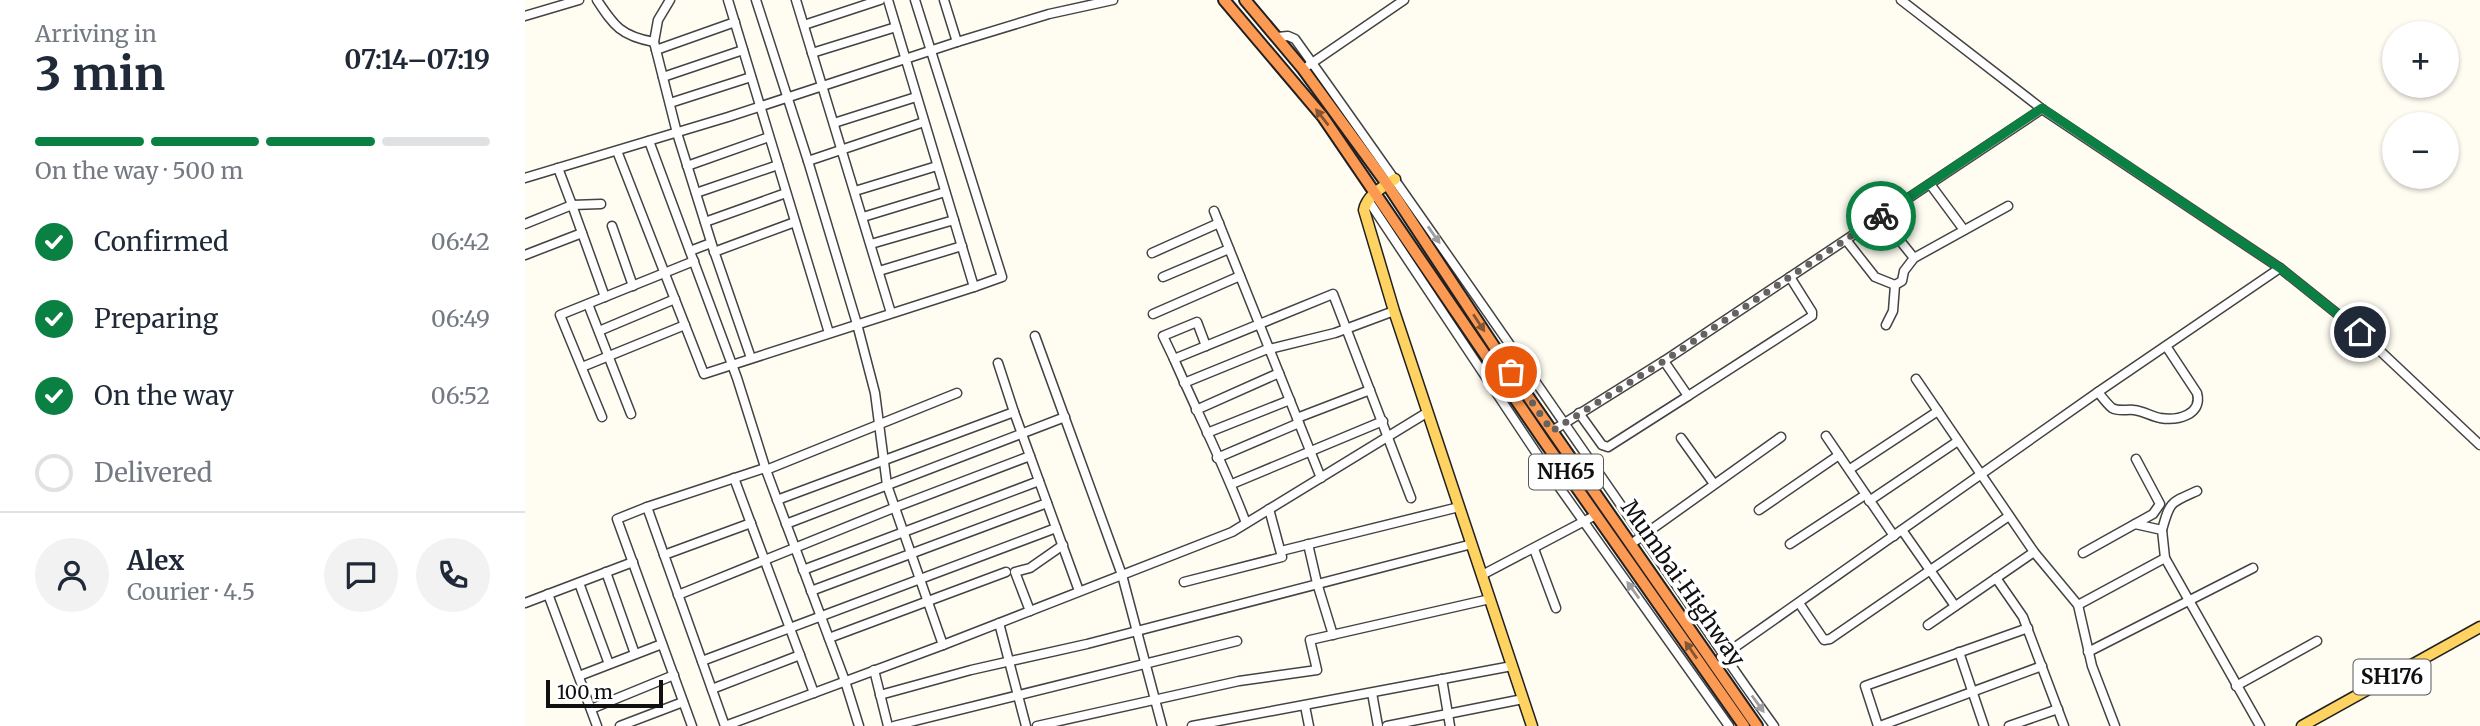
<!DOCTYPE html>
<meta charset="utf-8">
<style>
body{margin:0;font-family:Merriweather,serif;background:#f2f2f3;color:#1f2937;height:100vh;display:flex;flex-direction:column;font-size:26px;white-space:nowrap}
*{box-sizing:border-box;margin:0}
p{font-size:23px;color:#747a83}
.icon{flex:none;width:38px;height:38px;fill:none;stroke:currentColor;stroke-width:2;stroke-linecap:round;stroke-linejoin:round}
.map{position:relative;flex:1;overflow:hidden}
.side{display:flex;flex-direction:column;background:#fff;width:525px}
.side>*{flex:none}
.tools{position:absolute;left:1857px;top:21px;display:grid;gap:14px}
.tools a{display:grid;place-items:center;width:77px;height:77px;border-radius:50%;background:#fff;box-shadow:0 2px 5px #0004;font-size:35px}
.scale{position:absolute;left:21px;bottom:18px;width:117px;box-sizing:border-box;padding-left:7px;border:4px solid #101010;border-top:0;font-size:19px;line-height:24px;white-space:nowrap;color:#101010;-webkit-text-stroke:5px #fff;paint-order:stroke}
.pin{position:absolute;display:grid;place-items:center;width:60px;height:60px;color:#fff;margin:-30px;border:4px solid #fff;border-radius:50%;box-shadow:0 2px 7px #0007}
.courier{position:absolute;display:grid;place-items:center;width:70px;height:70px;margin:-35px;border:5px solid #0b8043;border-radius:50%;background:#fff;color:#222;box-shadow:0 2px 9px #0007}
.overview em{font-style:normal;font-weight:700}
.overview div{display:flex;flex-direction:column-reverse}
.overview{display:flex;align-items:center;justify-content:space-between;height:119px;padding:0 35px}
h1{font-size:46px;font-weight:700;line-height:52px}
.bar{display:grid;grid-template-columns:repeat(4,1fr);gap:10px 7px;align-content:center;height:84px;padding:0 35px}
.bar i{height:9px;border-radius:5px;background:#e0e1e3}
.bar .active{background:#0b8043}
.bar p{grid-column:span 4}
.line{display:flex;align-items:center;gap:18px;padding:0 35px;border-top:2px solid #e0e1e3}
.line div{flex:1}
.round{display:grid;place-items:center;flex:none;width:74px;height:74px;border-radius:37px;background:#f2f2f3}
ol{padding:0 35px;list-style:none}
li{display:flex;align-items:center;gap:21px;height:77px}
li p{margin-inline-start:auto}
li .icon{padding:7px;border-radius:50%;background:#0b8043;color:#fff;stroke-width:4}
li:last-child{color:#747a83}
li i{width:38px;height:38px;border:4px solid #e0e1e3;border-radius:50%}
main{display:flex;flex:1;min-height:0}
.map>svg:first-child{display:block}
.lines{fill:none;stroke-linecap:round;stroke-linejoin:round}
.minor-casing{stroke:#434343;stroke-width:11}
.major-casing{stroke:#212121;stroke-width:13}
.highway-casing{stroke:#212121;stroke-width:14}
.minor{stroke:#fff;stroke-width:8}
.major{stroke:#ffd362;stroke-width:10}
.highway{stroke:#fc9a53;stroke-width:10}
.oneway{fill:#865532}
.oneway2{fill:#9f9f9f}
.done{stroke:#64635f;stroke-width:7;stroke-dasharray:0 12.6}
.route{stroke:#0b8043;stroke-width:9}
.labels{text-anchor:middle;stroke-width:7;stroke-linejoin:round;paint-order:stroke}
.shield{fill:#fff;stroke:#585858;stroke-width:2}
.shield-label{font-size:21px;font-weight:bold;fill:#101010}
.street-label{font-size:23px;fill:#101010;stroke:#fff}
</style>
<main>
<section class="side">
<div class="overview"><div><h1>3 min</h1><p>Arriving in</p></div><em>07:14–07:19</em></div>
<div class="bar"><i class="active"></i><i class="active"></i><i class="active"></i><i></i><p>On the way · 500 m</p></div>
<ol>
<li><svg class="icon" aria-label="check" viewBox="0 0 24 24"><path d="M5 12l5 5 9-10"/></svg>Confirmed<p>06:42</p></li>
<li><svg class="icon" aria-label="check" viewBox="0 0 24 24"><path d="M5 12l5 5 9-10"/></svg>Preparing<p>06:49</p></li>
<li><svg class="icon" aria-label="check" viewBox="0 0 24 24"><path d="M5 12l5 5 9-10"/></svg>On the way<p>06:52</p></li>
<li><i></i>Delivered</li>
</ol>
<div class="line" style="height:126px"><a class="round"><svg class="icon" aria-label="person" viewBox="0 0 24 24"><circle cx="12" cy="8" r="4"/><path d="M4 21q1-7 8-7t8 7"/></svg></a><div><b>Alex</b><p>Courier · 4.5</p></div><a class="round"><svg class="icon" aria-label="chat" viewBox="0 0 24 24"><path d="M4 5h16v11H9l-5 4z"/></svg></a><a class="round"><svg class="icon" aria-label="phone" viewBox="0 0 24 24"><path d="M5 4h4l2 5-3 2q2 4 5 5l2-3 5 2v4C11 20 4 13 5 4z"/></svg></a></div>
</section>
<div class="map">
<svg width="1955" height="726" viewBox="0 0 1955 726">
<rect width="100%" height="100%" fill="#fffcf2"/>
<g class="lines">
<g class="minor-casing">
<g id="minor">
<path d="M72,0c17,26 24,36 57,42"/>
<path d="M145,0l-12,20 -4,22 23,91 36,115 38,110"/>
<path d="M203,0l101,333"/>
<path d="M231,0l52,161 49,163 18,69 12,92 56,160"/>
<path d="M271,0l95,313"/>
<path d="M363,0l86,287 28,-10 -87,-277"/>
<path d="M1376,0l141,109 238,159 80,64 120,113"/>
<path d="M0,16l54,-16"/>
<path d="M279,25l76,-25"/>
<path d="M752,37l11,-1 7,3c116,162 230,327 343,491 46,65 89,132 136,196"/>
<path d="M432,42l92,-28 64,-14"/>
<path d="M131,50l79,-28"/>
<path d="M287,53l84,-26"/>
<path d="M784,65l95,-65"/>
<path d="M138,77l80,-27"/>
<path d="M145,103l81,-26"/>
<path d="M309,123l82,-26"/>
<path d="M124,141l88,237 29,92 79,211 14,45"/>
<path d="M92,151l87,223 270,-87"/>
<path d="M283,161l116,-39"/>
<path d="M162,166l82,-29"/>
<path d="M33,168l14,37 29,-1"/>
<path d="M0,178l203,-61 229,-75 -13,-42"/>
<path d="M1405,184l34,46"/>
<path d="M330,191l82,-25"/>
<path d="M171,193l82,-28"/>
<path d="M843,200l189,284 172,242"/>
<path d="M689,211l107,267"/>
<path d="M338,217l82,-25"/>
<path d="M1356,217l33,41"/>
<path d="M180,222l81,-29"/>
<path d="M0,224l47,-19 33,92"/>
<path d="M87,226l21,60"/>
<path d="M1321,240l29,37 20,8 -2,26 -7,14"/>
<path d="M346,244l83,-24"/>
<path d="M165,251l21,-8"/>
<path d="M189,252l81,-30"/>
<path d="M627,253l67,-30"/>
<path d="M0,255l57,-22"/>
<path d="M354,271l83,-25"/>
<path d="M638,277l66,-28"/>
<path d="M1370,285l7,-4 2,-10 10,-13 94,-52"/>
<path d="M63,304l43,110"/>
<path d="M628,314l87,-38"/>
<path d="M74,331l76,-32"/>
<path d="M510,336l87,239 40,151"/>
<path d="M649,359l-11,-23 34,-14 9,24"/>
<path d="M473,363l16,49"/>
<path d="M57,367l103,-42"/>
<path d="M1391,379l118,173 44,53 14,61 23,60"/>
<path d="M659,383l81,-33 70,-17 59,-22"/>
<path d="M1573,392c4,5 9,12 14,16 7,4 15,1 22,2 9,1 17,6 26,8 17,3 43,-3 37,-25l-31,-47"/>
<path d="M1163,396l124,-80v-4l-22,-35"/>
<path d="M671,410l83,-37"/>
<path d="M1054,413l23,32 6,2 80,-51 -24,-35"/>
<path d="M77,417l-42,-102 134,-54"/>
<path d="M772,418l73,-28"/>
<path d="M1027,431l112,-70 378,-252"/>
<path d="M682,433l83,-33"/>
<path d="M1301,436l68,100"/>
<path d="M1156,438l33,46"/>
<path d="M692,458l82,-35"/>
<path d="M1325,469l88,-58"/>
<path d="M241,470l191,-77"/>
<path d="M209,478l80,215"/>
<path d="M707,484l151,-63"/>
<path d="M252,500l237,-88 65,179"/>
<path d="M1344,501l89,-60"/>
<path d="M122,507l-30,12 75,207"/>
<path d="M1234,510l80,-55"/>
<path d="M721,523c-21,-56 -48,-109 -72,-164l159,-65 78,204"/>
<path d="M261,524l279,-107"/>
<path d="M1610,524l18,-10 7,-10 -24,-45"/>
<path d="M1377,530l53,76"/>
<path d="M1637,530c8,-29 8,-27 35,-39"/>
<path d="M783,544l9,39 16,52"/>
<path d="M1106,544l150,-107"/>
<path d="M1265,544l75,-49"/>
<path d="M1009,549l22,59"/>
<path d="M756,551l178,-44"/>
<path d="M139,555l87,-32"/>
<path d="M1640,558l95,168"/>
<path d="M278,570l236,-89"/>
<path d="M81,572l29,82"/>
<path d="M957,575l114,-60"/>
<path d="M1471,578l27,39 41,109"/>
<path d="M659,582l98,-25 -13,-48"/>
<path d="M54,583l30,81"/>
<path d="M286,591l236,-88"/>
<path d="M23,594l49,132"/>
<path d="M153,595l218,-88 134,-51"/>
<path d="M0,603l108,-41"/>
<path d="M1274,603l25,37 6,-1 179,-123"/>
<path d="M1553,605l87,-47 -3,-28 -27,-6 -52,29"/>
<path d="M505,611l-15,-39 15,-4 33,-23"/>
<path d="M474,623l27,103"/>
<path d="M1403,625l106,-73"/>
<path d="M304,638l177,-66"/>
<path d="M1434,652l25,74"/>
<path d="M1563,652l165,-84"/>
<path d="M1196,657l377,-265 182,-124"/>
<path d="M177,661l354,-133"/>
<path d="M349,670l14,56"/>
<path d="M54,676l83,-32"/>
<path d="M917,679l8,47"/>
<path d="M1711,686l81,-45"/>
<path d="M187,689l88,-34"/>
<path d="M847,693l6,33"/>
<path d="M355,695l91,-25 116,-26 385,-100"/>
<path d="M780,706l4,20"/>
<path d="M66,709l83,-34"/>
<path d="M95,726l63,-24"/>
<path d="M200,726l218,-81 289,-113 196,-120"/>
<path d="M200,726l-78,-219 118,-39"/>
<path d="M369,726l343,-85"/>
<path d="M512,726l202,-45 78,-11 -7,-30 180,-41"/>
<path d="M667,726l320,-60"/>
<path d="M862,726l136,-27"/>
<path d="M1353,726l-13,-40 163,-58"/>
<path d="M1355,726l162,-60"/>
<path d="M1484,726l49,-17"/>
</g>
</g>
<g class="major-casing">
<g id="major">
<path d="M870,179c-12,8 -28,16 -31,31l30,101 138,415"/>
<path d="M1777,726l178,-99"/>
</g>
</g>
<g class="highway-casing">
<g id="highway">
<path d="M699,0l99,117 221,324 200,285"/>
<path d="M720,0l58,69 84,115 124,188 246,354"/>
</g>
</g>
<use href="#minor" class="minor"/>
<use href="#major" class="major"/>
<use href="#highway" class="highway"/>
</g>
<defs><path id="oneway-solid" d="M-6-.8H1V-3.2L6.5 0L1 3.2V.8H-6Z" transform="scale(1.75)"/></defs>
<g class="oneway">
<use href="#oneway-solid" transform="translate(797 117) rotate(-128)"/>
<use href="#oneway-solid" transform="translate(954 323) rotate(57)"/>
<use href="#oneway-solid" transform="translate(1166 650) rotate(-125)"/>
</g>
<g class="oneway2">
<use href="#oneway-solid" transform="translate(909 235) rotate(55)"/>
<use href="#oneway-solid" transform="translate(1108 590) rotate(-126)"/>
<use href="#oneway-solid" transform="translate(1233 704) rotate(54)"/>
</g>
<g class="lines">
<path class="done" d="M986,372l41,59 112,-70 217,-145"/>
<path class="route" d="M1356,216l161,-108 238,160 80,64"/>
</g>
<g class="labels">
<g class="shield">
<rect x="1004" y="454.5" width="74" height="35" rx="5"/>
<rect x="1828.5" y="659.5" width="77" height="35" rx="5"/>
</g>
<g class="shield-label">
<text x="1041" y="479">NH65</text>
<text x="1867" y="684">SH176</text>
</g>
<g class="street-label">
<text transform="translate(1158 583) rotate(55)" y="8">Mumbai Highway</text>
</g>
</g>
</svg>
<div class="tools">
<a>+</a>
<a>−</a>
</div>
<div class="scale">100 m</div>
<div class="pin" style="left:986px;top:372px;background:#ea580c"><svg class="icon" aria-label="bag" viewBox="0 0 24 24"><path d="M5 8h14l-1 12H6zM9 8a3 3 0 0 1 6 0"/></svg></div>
<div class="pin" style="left:1835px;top:332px;background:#1f2937"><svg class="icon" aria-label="home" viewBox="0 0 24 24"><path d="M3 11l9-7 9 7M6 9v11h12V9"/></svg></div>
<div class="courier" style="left:1356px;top:216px"><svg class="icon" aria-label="bike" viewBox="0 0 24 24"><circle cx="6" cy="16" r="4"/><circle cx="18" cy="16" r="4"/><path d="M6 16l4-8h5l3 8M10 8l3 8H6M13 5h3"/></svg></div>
</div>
</main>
